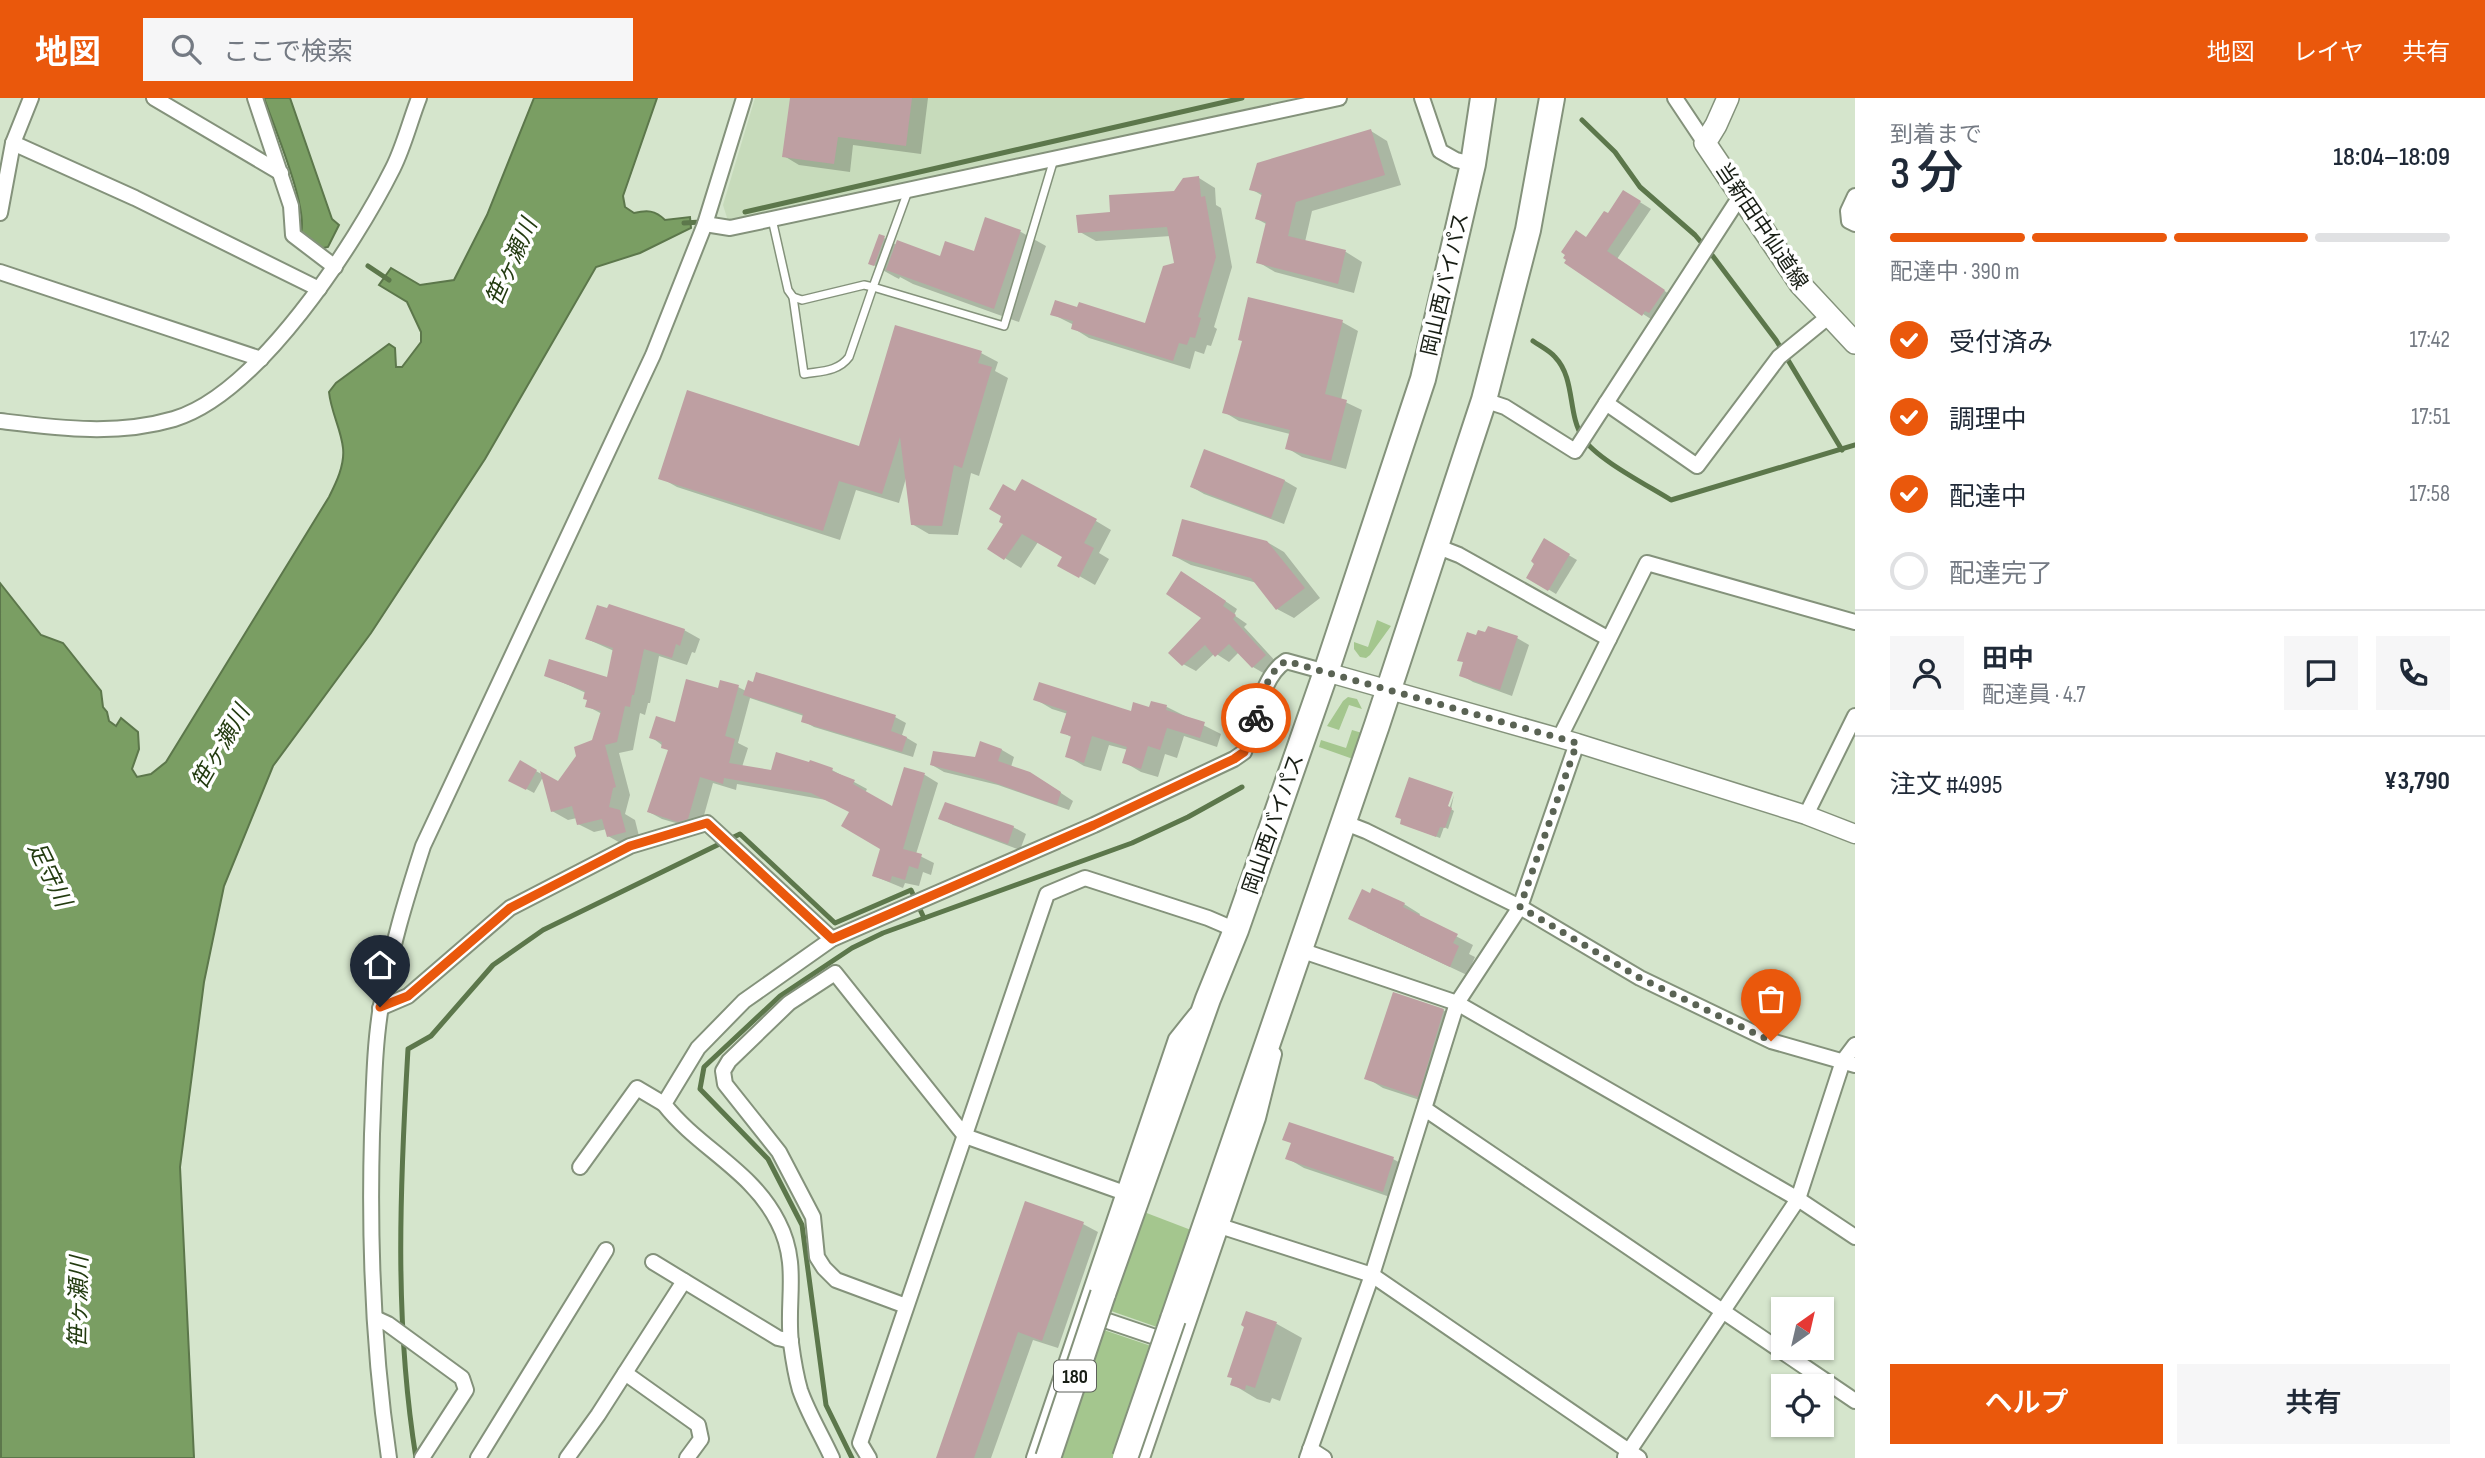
<!DOCTYPE html>
<html lang="ja">
<meta charset="utf-8">
<style>
body{margin:0;font-family:"Sofia Sans Condensed","Noto Sans JP",sans-serif;background:#f6f6f7;color:#1f2937;height:100vh;display:flex;flex-direction:column;font-size:26px;white-space:nowrap}
*{box-sizing:border-box;margin:0}
p{font-size:23px;color:#747a83}
.icon{flex:none;width:38px;height:38px;fill:none;stroke:currentColor;stroke-width:2;stroke-linecap:round;stroke-linejoin:round}
.map{position:relative;flex:1;overflow:hidden}
.panel{display:flex;flex-direction:column;background:#fff;width:630px}
.panel>*{flex:none}
.needle{width:46px;rotate:34deg}
.fabs{position:absolute;left:1771px;top:1199px;display:grid;gap:14px}
.fabs a{display:grid;place-items:center;width:63px;height:63px;border-radius:0px;background:#fff;box-shadow:0 2px 5px #0004;font-size:35px}
.pin{position:absolute;display:grid;place-items:center;width:60px;height:60px;color:#fff;margin:-72px -30px;border-radius:50% 50% 50% 0;rotate:-45deg;box-shadow:0 0 7px #0007}
.pin .icon{rotate:45deg}
.courier{position:absolute;display:grid;place-items:center;width:70px;height:70px;margin:-35px;border:5px solid #ea580c;border-radius:50%;background:#fff;color:#222;box-shadow:0 2px 9px #0007}
.overview em{font-style:normal;font-weight:600}
.overview div{display:flex;flex-direction:column-reverse}
.overview{display:flex;align-items:center;justify-content:space-between;height:119px;padding:0 35px}
h1{font-size:46px;font-weight:600;line-height:52px}
.bar{display:grid;grid-template-columns:repeat(4,1fr);gap:10px 7px;align-content:center;height:84px;padding:0 35px}
.bar i{height:9px;border-radius:5px;background:#e0e1e3}
.bar .selected{background:#ea580c}
.bar p{grid-column:span 4}
.line{display:flex;align-items:center;gap:18px;padding:0 35px;border-top:2px solid #e0e1e3}
.line div{flex:1}
.round{display:grid;place-items:center;flex:none;width:74px;height:74px;border-radius:0px;background:#f6f6f7}
ol{padding:0 35px;list-style:none}
li{display:flex;align-items:center;gap:21px;height:77px}
li p{margin-inline-start:auto}
li .icon{padding:7px;border-radius:50%;background:#ea580c;color:#fff;stroke-width:4}
li:last-child{color:#747a83}
li i{width:38px;height:38px;border:4px solid #e0e1e3;border-radius:50%}
.action{display:flex;gap:14px;margin-top:auto;padding:14px 35px}
.action a{flex:1;height:80px;border-radius:0px;background:#ea580c;color:#fff;font-size:28px;font-weight:600;line-height:80px;text-align:center}
.action a+a{background:#f6f6f7;color:#1f2937}
header{display:flex;align-items:center;gap:42px;box-sizing:border-box;height:98px;padding:0 35px;background:#ea580c;color:#fff}
header strong{font-size:33px}
nav{display:flex;gap:38px;margin-inline-start:auto;font-size:24px}
.search{width:490px;height:63px;background:#f6f6f7;display:flex;align-items:center;gap:18px;box-sizing:border-box;padding:0 24px;border-radius:0px;color:#747a83;font-size:26px}
main{display:flex;flex:1;min-height:0}
.map>svg:first-child{display:block}
.built{fill:#c7dbbb}
.green{fill:#a4c68e}
.water{fill:#7a9e63;stroke:#5c774b;stroke-width:2}
.shadow{fill:#0003}
.lines{fill:none;stroke-linecap:round;stroke-linejoin:round}
.stream{stroke:#5c774b;stroke-width:5}
.building{fill:#be9fa2}
.service-casing{stroke:#84927b;stroke-width:10}
.minor-casing{stroke:#84927b;stroke-width:18}
.tertiary-casing{stroke:#84927b;stroke-width:21}
.secondary-casing{stroke:#84927b;stroke-width:24}
.trunk-casing{stroke:#84927b;stroke-width:28}
.service{stroke:#fff;stroke-width:7}
.minor{stroke:#fff;stroke-width:14}
.tertiary{stroke:#fff;stroke-width:18}
.secondary{stroke:#fff;stroke-width:21}
.trunk{stroke:#fff;stroke-width:24}
.trunk-bridge-casing{stroke:#84927b;stroke-width:28;stroke-linecap:butt}
.trunk-bridge{stroke:#fff;stroke-width:24}
.done{stroke:#5a6354;stroke-width:7;stroke-dasharray:0 12.6}
.route{stroke:#ea580c;stroke-width:9}
.labels{text-anchor:middle;stroke-width:7;stroke-linejoin:round;paint-order:stroke}
.shield{fill:#fff;stroke:#5d615a;stroke-width:2}
.shield-label{font-size:19px;font-weight:bold;fill:#171d14}
.street-label{font-size:21px;fill:#171d14;stroke:#fff}
.water-label{font-size:23px;font-style:italic;fill:#233b10;stroke:#fff}
</style>
<header>
<strong>地図</strong>
<div class="search"><svg class="icon" aria-label="search" viewBox="0 0 24 24"><circle cx="10" cy="10" r="6"/><path d="M15 15l6 6"/></svg>ここで検索</div>
<nav><a>地図</a><a>レイヤ</a><a>共有</a></nav>
</header>
<main>
<div class="map">
<svg width="1855" height="1360" viewBox="0 0 1855 1360">
<rect width="100%" height="100%" fill="#d5e5cc"/>
<path class="built" d="M755,0h541l-374,81 -193,45 -6,-19z"/>
<g class="green">
<path d="M1377,522l14,6 -21,29 -4,3 -6,-1 -6,-8v-7l14,5z"/>
<path d="M1348,599l9,2 5,10 -13,-4 -10,25 -12,-4 16,-25z"/>
<path d="M1352,632l10,3 -9,26 -34,-12 2,-7 25,8z"/>
<path d="M1144,1114l47,18 -34,97 -46,-16z"/>
<path d="M1104,1232l47,16 -37,112h-53z"/>
</g>
<g class="water">
<path d="M264,0h26l42,121 7,6 -11,22 -9,2 -2,-4 -17,-10c11,-21 -27,-111 -36,-137z"/>
<path d="M534,0h123l-34,98 2,11 9,6c13,-3 21,-3 31,7l25,-3 1,11 -51,25 -44,14 -111,192 -114,174 -98,133 -49,120 -20,96 -24,185 14,291h-193l-1,-875 41,52 22,8 38,48 2,16 4,5 2,9 7,5 5,-8 17,14 1,17 -7,20 5,8 14,-3 15,-12 163,-265c7,-14 16,-32 14,-49 -2,-19 -12,-36 -14,-56l7,-9 53,-39 6,4 1,19h6l19,-25v-10l-14,-30 -28,-17 12,-17 29,17 34,-5 33,-65z"/>
</g>
<g class="shadow">
<path d="M792,0h136l-7,56 -68,-9 -3,27 -51,-7 -15,-9z"/>
<path d="M1371,33l16,10 14,44 -89,26 -7,31 41,10 16,10 -8,31 -79,-21 -17,-10 10,-37 -11,-6 6,-23 -12,-7z"/>
<path d="M1199,80l16,10 1,17 5,3 11,59 -18,60 3,2 -6,17 -4,-1 -3,9 -9,-3 -5,18 -101,-31 -16,-10 1,-3 -22,-11 95,11 29,-61 -5,-28 -75,5 -16,-9 32,-18 63,-22z"/>
<path d="M1635,101l16,10 -34,50 58,39 -21,23 -11,-7 -56,-75 22,-24z"/>
<path d="M986,122l35,12 25,14 -27,76 -106,-38 -13,-7 -1,2 -4,-2 -25,-14 14,-25 13,7 44,13 34,-5z"/>
<path d="M1342,224l16,9 -17,69 21,10 -16,59 -44,-12 -15,-9 3,-14 -51,-13 -15,-9z"/>
<path d="M981,255l17,9 -3,9 13,7 -29,98 -8,-3 -13,62 -29,-1 -17,-10 -6,-46 -7,25 -43,-13 -16,50 -163,-53 -16,-9 199,-30z"/>
<path d="M1205,353l80,30 12,7 -13,36 -80,-30 -12,-7z"/>
<path d="M1096,423l15,9 -12,23 10,6 -14,26 -35,-20 4,-9 -26,-14 -17,26 -32,-20 16,-24z"/>
<path d="M1545,443l32,19 -21,34 -28,-17z"/>
<path d="M1267,444l17,10 36,46 -26,20 -17,-9 -20,-26 -66,-18 -17,-9z"/>
<path d="M1194,482l43,29 -3,6 13,9 -3,3 33,36 -12,11 -12,-7 -14,-15 -10,10 -14,-9 -19,18 -13,-7 20,-47z"/>
<path d="M684,532l16,9 -5,14 -3,-1 -5,13 -28,-9 -9,47h-2l-3,12 -5,-2 -7,37 -14,3 11,42 -5,19 10,6 5,20 -16,5 -16,-9 -1,-7 -13,3 -16,-8 -1,-6 -9,2 -16,-9 -9,-34 -9,16 -24,-13 10,-18 39,22 34,-43 9,-27 -15,-8 1,-6 -2,-7 -40,-18 63,4 5,-28 -27,-12z"/>
<path d="M1477,540h40l12,7 -17,51 -39,-14 -12,-7z"/>
<path d="M738,589l8,4 149,26 11,6 -4,12 15,9 -4,13 -99,-30 -11,-6 1,-5 -54,-18 -12,45 10,5 -6,19 30,5 60,-2 35,19 -2,4 28,15 12,-39 20,6 13,8 -22,71 18,9 -3,12 -8,-3 -4,14 -14,-3 -2,5 -29,-12 8,-27 -31,-37 -25,-12 -89,-16 -1,6 -23,-7 -12,43 -8,2 -31,-9 -13,-7 21,-61 -19,-14 25,-13 44,-34z"/>
<path d="M1035,601l97,14 35,-6 54,27 -4,13 -33,-11 -7,22 -12,-4 -7,23 -17,-5 -17,-10 4,-12 -19,-5 -8,26 -17,-5 -17,-10 6,-18 -11,-6 6,-18 -16,-5z"/>
<path d="M981,645l21,7 12,7 -3,10 32,14 30,20 -4,9 -71,-25 -54,-13 -12,-7 44,-6z"/>
<path d="M1454,697l-3,14 3,2 -6,18 -4,-2 -4,11 -35,-13 38,-11 4,1z"/>
<path d="M940,720l73,9 13,7 -6,16 -67,-25z"/>
<path d="M1404,806l16,10 -1,3 54,28 -4,9 6,3 -8,18 -100,-47z"/>
<path d="M1443,912l17,10 -25,85 -52,-17 -16,-10z"/>
<path d="M1287,1060l106,1 17,9 -11,32 -95,-32z"/>
<path d="M1083,1126l15,8 -40,116 -25,-8 -42,118h-53z"/>
<path d="M1247,1216l30,10 25,14 -22,63 -8,-3 -2,5 -13,-4 -25,-15 14,-58z"/>
</g>
<g class="lines">
<g class="stream">
<path d="M1582,22l33,32 25,35 55,48 17,20 64,85 66,110"/>
<path d="M745,114l497,-114"/>
<path d="M684,125l17,-1"/>
<path d="M368,168l21,14"/>
<path d="M1533,243c7,5 17,10 22,16 21,22 12,57 28,81 13,21 66,48 88,62l184,-55"/>
<path d="M416,1360c-22,-136 -16,-273 -8,-409l23,-13 62,-71 50,-35 197,-96 95,89 76,-33 13,28"/>
<path d="M852,1360l-26,-53 -24,-180 -34,-66 -68,-70 4,-22 76,-71 72,-48 31,-15 249,-90 56,-26 54,-30"/>
</g>
</g>
<g class="building">
<path d="M790,0h122l-6,48 -68,-9 -4,27 -52,-7z"/>
<path d="M1371,31l14,46 -89,27 -8,34 58,14 -8,34 -82,-21 10,-41 -11,-3 7,-26 -13,-3 8,-27z"/>
<path d="M1199,78l2,21 4,-1 11,61 -18,60 3,1 -6,20 -5,-1 -3,8 -8,-2 -6,18 -102,-32 2,-8 -23,-6 5,-15 22,7 2,-5 66,21 18,-57 11,-3 -7,-36 -89,6 -2,-18 34,-3 -1,-17 65,-4 9,-13z"/>
<path d="M1623,92l18,11 -34,50 58,39 -16,23 -4,-2 -3,5 -78,-53 2,-3 -3,-2 2,-3 -4,-3 15,-22 10,7 18,-26 4,2z"/>
<path d="M985,119l36,13 -27,79 -108,-39 11,-30 43,16 5,-15 29,10z"/>
<path d="M879,136l6,2 -11,30 -6,-2z"/>
<path d="M1248,199l95,23 -18,74 22,6 -16,61 -46,-12 5,-19 -68,-17 20,-72 -4,-1z"/>
<path d="M895,227l87,26 -4,12 14,4 -30,101 -8,-3 -12,61 -31,-1 -11,-88 -18,57 -43,-13 -16,50 -165,-52 29,-89 172,56z"/>
<path d="M1204,351l81,31 -14,38 -81,-31z"/>
<path d="M1022,381l75,40 -13,24 10,5 -15,30 -22,-12 5,-9 -40,-23 -18,26 -17,-11 16,-25 -4,-2 2,-6 -12,-7 14,-25 12,7z"/>
<path d="M1182,421l85,22 38,47 -29,22 -25,-32 -79,-22z"/>
<path d="M1544,440l26,16 -22,37 -22,-13 8,-14 -3,-3z"/>
<path d="M1181,473l45,30 -3,5 13,9 -3,4 33,36 -14,13 -23,-24 -14,13 -10,-12 -23,21 -14,-13 33,-35 -35,-24z"/>
<path d="M609,506l76,25 -5,17 -4,-2 -4,14 -28,-9 -10,46h-2l-2,12 -5,-1 -8,36 -12,3 11,42 -3,1 -4,19 11,3 6,22 -19,5 -5,-18 -25,6 -5,-19 -21,6 -11,-41 18,10 18,-25 -2,-9 18,-7 9,-29 -16,-4 2,-7 -4,-1 2,-8 -41,-15 5,-17 58,18 6,-29 -28,-9 12,-34 10,3z"/>
<path d="M1488,528l30,10 -18,54 -41,-14 4,-14 -6,-1 10,-29 9,3 2,-5 7,2z"/>
<path d="M756,574l140,43 -5,16 16,6 -5,15 -101,-30 2,-8 -60,-19 5,-15 5,2z"/>
<path d="M686,581l32,9 2,-8 19,5 -14,51 10,3 -6,24 42,7 5,-18 33,10 1,-2 23,8 -1,3 23,9 -2,4 39,22 12,-39 21,6 -22,76 19,5 -4,15 -9,-3 -4,14 -13,-4 -2,6 -18,-6 8,-27 -39,-23 8,-14 -38,-19 -87,-15 -1,6 -23,-7 -12,42 -10,3 -31,-10 21,-62 -7,-2 1,-6 -13,-4 7,-22 19,6z"/>
<path d="M1039,584l92,29 2,-9 16,5 2,-6 16,4 -1,5 39,12 -5,16 -33,-10 -7,22 -12,-4 -7,23 -19,-6 5,-16 -35,-11 -8,27 -19,-6 6,-21 -11,-3 7,-22 -34,-11z"/>
<path d="M980,643l22,8 -4,12 32,11 31,20 -4,13 -73,-26 -54,-14 3,-14 42,6z"/>
<path d="M520,662l17,10 -11,20 -18,-9z"/>
<path d="M1409,679l44,15 -5,14 4,2 -7,20 -5,-1 -4,10 -36,-13 1,-5 -6,-2z"/>
<path d="M945,704l69,24 -6,18 -70,-25z"/>
<path d="M1372,790l33,15 -2,4 55,27 -5,9 6,3 -9,21 -102,-48 14,-30 8,4z"/>
<path d="M1393,894l51,17 -26,88 -54,-18z"/>
<path d="M1289,1024l105,35 -11,35 -98,-33 6,-16 -9,-3z"/>
<path d="M1025,1103l59,21 -42,119 -24,-9 -44,126h-38z"/>
<path d="M1246,1213l31,11 -22,66 -9,-3 -1,5 -15,-5 2,-7 -5,-1 17,-50 -3,-2z"/>
</g>
<g class="lines">
<g class="service-casing">
<g id="service">
<path d="M772,121l16,71 5,7 9,3 62,-15 9,2 35,-96"/>
<path d="M793,199l11,77c16,-3 34,-2 45,-17l24,-70 131,39 50,-167"/>
</g>
</g>
<g class="minor-casing">
<g id="minor">
<path d="M154,0l127,75"/>
<path d="M255,0l36,108 2,29 42,32"/>
<path d="M1422,0l18,53 16,9 17,4"/>
<path d="M1675,0l30,45"/>
<path d="M13,45l122,55 184,91"/>
<path d="M1855,98l-7,15 1,10 6,3"/>
<path d="M0,115l13,-70 18,-45"/>
<path d="M705,126l25,4 609,-130"/>
<path d="M0,174l261,87"/>
<path d="M1484,302l21,7 70,44 166,-256"/>
<path d="M1606,305l91,63 82,-109 49,-40"/>
<path d="M0,323c58,7 116,15 174,-2 84,-25 181,-175 219,-251 11,-22 17,-47 26,-70"/>
<path d="M1436,448l23,9 150,84"/>
<path d="M1559,641l88,-176 208,59"/>
<path d="M1806,717l49,-99"/>
<path d="M1343,724l23,9 154,76 120,71 131,63 84,24"/>
<path d="M1300,852l157,53 341,196 57,38"/>
<path d="M380,910l28,-12 102,-88 120,-62 77,-23 125,116"/>
<path d="M1425,1011l430,292"/>
<path d="M580,1069l57,-79 27,16"/>
<path d="M1223,1129l149,48 267,183"/>
<path d="M653,1164l125,76 13,3"/>
<path d="M906,1208l-70,-26 -12,-12 -7,-11 -4,-40 -34,-65 -54,-68 -2,-13 6,-10 60,-58 46,-30 130,163 157,56"/>
<path d="M1090,1217l80,27"/>
<path d="M375,1220l13,6 74,54 4,12 -44,68"/>
<path d="M625,1275l73,52 3,14 -14,19"/>
<path d="M1310,1351l14,9"/>
<path d="M1625,1359l173,-258 45,-138 12,-16"/>
<path d="M389,1360c-16,-108 -20,-216 -17,-324 2,-43 2,-86 9,-128 9,-55 25,-107 42,-160l230,-491 52,-131 39,-126"/>
<path d="M478,1360l128,-208"/>
<path d="M567,1360l31,-43 86,-134"/>
<path d="M832,1360c-10,-22 -24,-45 -32,-68 -4,-14 -7,-32 -9,-47 -5,-43 9,-79 -13,-121 -26,-52 -80,-74 -114,-118l34,-56 46,-47 88,-62 262,-114 140,-66 10,-7c12,-28 16,-75 42,-91l40,11"/>
<path d="M869,1360l-9,-15 187,-549 38,-16 123,40 28,12"/>
<path d="M1034,1360l142,-419 20,-25"/>
<path d="M1142,1360l116,-340 16,-64"/>
<path d="M1307,1360l65,-183 85,-272 63,-96 57,-164"/>
</g>
</g>
<g class="tertiary-casing">
<path id="tertiary" d="M1326,574l251,71 229,72 49,19"/>
</g>
<g class="secondary-casing">
<path id="secondary" d="M1728,0l-12,27 -11,18 95,141 55,59"/>
</g>
<g class="trunk-casing">
<g id="trunk">
<path d="M1103,1196l105,-295 28,-69 90,-258 97,-293 50,-215 10,-66"/>
<path d="M1173,1221l204,-594 107,-325 44,-170 24,-132"/>
</g>
</g>
<use href="#service" class="service"/>
<use href="#minor" class="minor"/>
<use href="#tertiary" class="tertiary"/>
<use href="#secondary" class="secondary"/>
<use href="#trunk" class="trunk"/>
<g class="trunk-bridge-casing">
<g id="trunk-bridge">
<path d="M1048,1360l55,-164"/>
<path d="M1125,1360l48,-139"/>
</g>
</g>
<use href="#trunk-bridge" class="trunk-bridge"/>
</g>
<g class="lines">
<path class="done" d="M1256,620c7,-22 10,-45 30,-57l291,82 -57,164 120,71 131,63"/>
<path class="route" d="M380,909l28,-11 102,-88 120,-62 77,-23 125,116 262,-114 140,-66 10,-7 12,-34"/>
</g>
<g class="labels">
<rect class="shield" x="1054" y="1262.5" width="42" height="31" rx="5"/>
<g class="shield-label">
<text x="1075" y="1285">180</text>
</g>
<g class="street-label">
<text transform="translate(1762 128) rotate(56)" y="7">当新田中仙道線</text>
<text transform="translate(1445 186) rotate(-77)" y="7">岡山西バイパス</text>
<text transform="translate(1273 726) rotate(-71)" y="7">岡山西バイパス</text>
</g>
<g class="water-label">
<text transform="translate(511 164) rotate(-66)" y="8">笹ヶ瀬川</text>
<text transform="translate(220 649) rotate(-60)" y="8">笹ヶ瀬川</text>
<text transform="translate(50 776) rotate(64)" y="8">足守川</text>
<text transform="translate(78 1204) rotate(-89)" y="8">笹ヶ瀬川</text>
</g>
</g>
</svg>
<div class="fabs">
<a><svg class="needle" viewBox="-14 -14 28 28"><path d="M0-13l5 13h-10z" fill="#e53935"/><path d="M0 13l5-13h-10z" fill="#747a83"/></svg></a>
<a><svg class="icon" aria-label="locate" viewBox="0 0 24 24"><circle cx="12" cy="12" r="6"/><path d="M12 2v4M12 18v4M2 12h4M18 12h4"/></svg></a>
</div>
<div class="pin" style="left:1771px;top:943px;background:#ea580c"><svg class="icon" aria-label="bag" viewBox="0 0 24 24"><path d="M5 8h14l-1 12H6zM9 8a3 3 0 0 1 6 0"/></svg></div>
<div class="pin" style="left:380px;top:909px;background:#1f2937"><svg class="icon" aria-label="home" viewBox="0 0 24 24"><path d="M3 11l9-7 9 7M6 9v11h12V9"/></svg></div>
<div class="courier" style="left:1256px;top:620px"><svg class="icon" aria-label="bike" viewBox="0 0 24 24"><circle cx="6" cy="16" r="4"/><circle cx="18" cy="16" r="4"/><path d="M6 16l4-8h5l3 8M10 8l3 8H6M13 5h3"/></svg></div>
</div>
<section class="panel">
<div class="overview"><div><h1>3 分</h1><p>到着まで</p></div><em>18:04–18:09</em></div>
<div class="bar"><i class="selected"></i><i class="selected"></i><i class="selected"></i><i></i><p>配達中 · 390 m</p></div>
<ol>
<li><svg class="icon" aria-label="check" viewBox="0 0 24 24"><path d="M5 12l5 5 9-10"/></svg>受付済み<p>17:42</p></li>
<li><svg class="icon" aria-label="check" viewBox="0 0 24 24"><path d="M5 12l5 5 9-10"/></svg>調理中<p>17:51</p></li>
<li><svg class="icon" aria-label="check" viewBox="0 0 24 24"><path d="M5 12l5 5 9-10"/></svg>配達中<p>17:58</p></li>
<li><i></i>配達完了</li>
</ol>
<div class="line" style="height:126px"><a class="round"><svg class="icon" aria-label="person" viewBox="0 0 24 24"><circle cx="12" cy="8" r="4"/><path d="M4 21q1-7 8-7t8 7"/></svg></a><div><b>田中</b><p>配達員 · 4.7</p></div><a class="round"><svg class="icon" aria-label="chat" viewBox="0 0 24 24"><path d="M4 5h16v11H9l-5 4z"/></svg></a><a class="round"><svg class="icon" aria-label="phone" viewBox="0 0 24 24"><path d="M5 4h4l2 5-3 2q2 4 5 5l2-3 5 2v4C11 20 4 13 5 4z"/></svg></a></div>
<div class="line" style="height:91px"><div>注文 #4995</div><b>¥3,790</b></div>
<div class="action"><a>ヘルプ</a><a>共有</a></div>
</section>
</main>
